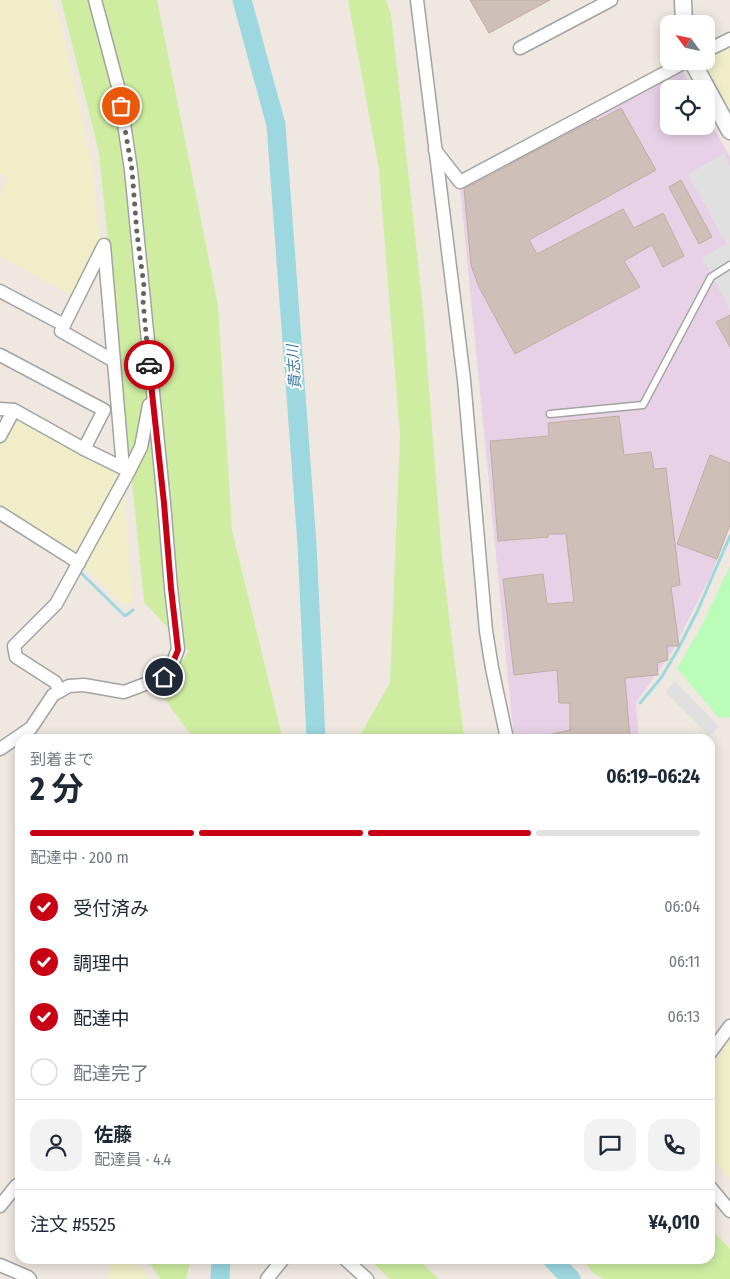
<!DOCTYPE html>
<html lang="ja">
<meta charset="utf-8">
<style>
body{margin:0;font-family:"Fira Sans Condensed","Noto Sans JP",sans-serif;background:#f2f2f3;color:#1f2937;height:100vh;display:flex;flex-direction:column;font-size:19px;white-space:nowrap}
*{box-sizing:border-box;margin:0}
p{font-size:16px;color:#747a83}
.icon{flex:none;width:28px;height:28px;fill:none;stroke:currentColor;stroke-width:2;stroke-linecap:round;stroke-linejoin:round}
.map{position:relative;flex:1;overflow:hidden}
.side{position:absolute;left:15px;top:734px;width:700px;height:530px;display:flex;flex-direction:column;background:#fff;border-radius:15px;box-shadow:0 2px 12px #0003}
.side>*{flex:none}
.needle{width:32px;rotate:303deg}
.tools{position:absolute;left:660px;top:15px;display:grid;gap:10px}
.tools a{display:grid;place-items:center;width:55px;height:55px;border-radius:10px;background:#fff;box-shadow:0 2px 12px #0003;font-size:25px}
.pin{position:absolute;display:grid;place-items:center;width:42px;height:42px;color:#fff;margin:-21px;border:2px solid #fff;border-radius:50%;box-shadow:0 1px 5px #0007}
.courier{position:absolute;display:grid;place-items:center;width:50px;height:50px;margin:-25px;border:4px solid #c70013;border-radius:50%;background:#fff;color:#222;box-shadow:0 1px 6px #0007}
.headline em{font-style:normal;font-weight:700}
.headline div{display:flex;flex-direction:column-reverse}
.headline{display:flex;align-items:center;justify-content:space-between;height:85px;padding:0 15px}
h1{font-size:32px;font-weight:700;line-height:38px}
.bar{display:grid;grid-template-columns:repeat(4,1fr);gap:8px 5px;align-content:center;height:60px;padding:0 15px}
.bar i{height:6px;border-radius:4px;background:#e0e1e3}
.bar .on{background:#c70013}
.bar p{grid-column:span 4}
.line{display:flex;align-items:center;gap:12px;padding:0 15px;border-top:1px solid #e0e1e3}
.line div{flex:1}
.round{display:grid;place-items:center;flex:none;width:52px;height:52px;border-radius:15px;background:#f2f2f3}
ol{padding:0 15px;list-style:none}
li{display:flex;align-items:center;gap:15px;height:55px}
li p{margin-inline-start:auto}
li .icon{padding:5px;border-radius:50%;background:#c70013;color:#fff;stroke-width:4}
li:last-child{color:#747a83}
li i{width:28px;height:28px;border:2px solid #e0e1e3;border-radius:50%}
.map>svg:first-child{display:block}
.industrial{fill:#e8d1e6}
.farmland{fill:#efeec9}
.grass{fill:#ceeda1}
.park{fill:#b9fdb8}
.parking{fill:#e0e0e0}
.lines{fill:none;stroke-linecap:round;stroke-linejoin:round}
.stream{stroke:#9dd7e0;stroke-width:3}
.river{stroke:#9dd7e0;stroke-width:19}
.building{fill:#cec0b9;stroke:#c1aca2}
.service-casing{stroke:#a3a3a3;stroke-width:9}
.minor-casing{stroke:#a3a3a3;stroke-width:15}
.tertiary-casing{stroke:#a3a3a3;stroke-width:19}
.service{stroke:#fff;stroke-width:6}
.minor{stroke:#fff;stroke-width:12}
.tertiary{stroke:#fff;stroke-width:16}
.done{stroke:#666361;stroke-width:5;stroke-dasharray:0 9}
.route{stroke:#c70013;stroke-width:6}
.labels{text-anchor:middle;stroke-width:4;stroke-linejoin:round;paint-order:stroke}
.water-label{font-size:15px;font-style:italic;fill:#3d78a1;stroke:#fff}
</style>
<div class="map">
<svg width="730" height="1279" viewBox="0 0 730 1279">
<rect width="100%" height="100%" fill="#eee8e0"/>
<path class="industrial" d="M682,70l10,19h-23v37h37v-12l24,43v367l-18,49 -39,77 -37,53 3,36h-125l-54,-552z"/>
<g class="farmland">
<path d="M0,0h53l9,29 30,134 8,78 -28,55 -72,-40v-61l9,-17 -9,-5z"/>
<path d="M730,46v67l-27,-52h3v-3z"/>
<path d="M15,416l104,57 1,8 -42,78 -78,-49v-66z"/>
<path d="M124,489l9,113 -10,3 -40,-40z"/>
<path d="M730,1040v139l-20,-22v-90z"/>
<path d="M110,1259h25l15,20h-42z"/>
</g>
<g class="grass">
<path d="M61,0h96l61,306 14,224 49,202 -2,7h-85l-35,-48 30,-40 -45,-49 -45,-449z"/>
<path d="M348,0h38l5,14 32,295 19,249 22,181h-106l32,-56 10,-247 -21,-267z"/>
<path d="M710,1228l20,21v30h-126l-11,-6 -11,-14h128z"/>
<path d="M147,1259h44l-5,20h-26z"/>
<path d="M369,1259h49l21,20h-49z"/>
</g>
<path class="park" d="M730,566v151l-11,1 -42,-50 23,-39z"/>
<g class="parking">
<path d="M724,154l6,12v144l-28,-52 24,-14 -38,-70z"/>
<path d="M675,681l44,46 -10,9 -43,-44z"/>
</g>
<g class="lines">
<g class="stream">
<path d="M675,0l1,24"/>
<path d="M79,571l46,45 8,-6"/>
<path d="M640,703l21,-25 16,-27 20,-39 33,-76"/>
</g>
<g class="river">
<path d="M242,0l34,125 31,419 9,195"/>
<path d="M552,1259l19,20"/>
<path d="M220,1279l1,-20"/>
</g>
</g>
<g class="building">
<path d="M470,0h80l-61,33z"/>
<path d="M621,108l35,62 -127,70 8,14 86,-45 11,19 29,-15 21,43 -21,11 -11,-22 -28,16 16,26 -125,67 -37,-69 -7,-20 -7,-76 132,-70 1,2z"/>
<path d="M681,180l31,57 -13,7 -30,-57z"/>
<path d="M730,315v32l-14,-25z"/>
<path d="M619,416l5,39 27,-3 3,17 12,-1 14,117 -9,2 8,59h-12l1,14 -11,3 1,12 -33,3 5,61h-81l-1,-4 22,-5v-27h-11l-2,-33 -43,5 -11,-96 40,-5 4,30 27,-2 -8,-68h-18v3l-50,4 -8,-100 59,-5 -1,-13z"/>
<path d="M710,455l20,8v62l-13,34 -40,-15z"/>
</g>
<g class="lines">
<g class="service-casing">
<path id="service" d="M550,414l93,-9 68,-128 19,-12"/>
</g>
<g class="minor-casing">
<g id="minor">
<path d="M417,0l47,380 22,251 6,37 15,71"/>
<path d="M520,48l91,-48"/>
<path d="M706,51l24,-12"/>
<path d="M435,150l25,32 227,-121"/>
<path d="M0,291l64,34"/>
<path d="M0,355l104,55 -20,39"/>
<path d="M114,361l-53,-30 43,-86 19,223"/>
<path d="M0,409l14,1 70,39 45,22 -73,133 -42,42 2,11 39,25 5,9"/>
<path d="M0,436l14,-26"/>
<path d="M129,471l12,-24 8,-42"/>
<path d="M0,513l79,50"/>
<path d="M0,749l31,-21 22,-33 16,-9 15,-1 40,7 40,-15 8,-12 6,-16 -7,-61 -7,-85 -33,-333 -12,-80 -24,-90"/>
<path d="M710,1053l20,-27"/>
<path d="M710,1187l20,24"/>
<path d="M0,1206l16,-20 4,-3"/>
<path d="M345,1259l22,20"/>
<path d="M0,1265l28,12 2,2"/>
<path d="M267,1279l16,-20"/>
</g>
</g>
<g class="tertiary-casing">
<g id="tertiary">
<path d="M683,0l1,24"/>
<path d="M692,61l38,70"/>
</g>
</g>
<use href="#service" class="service"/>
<use href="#minor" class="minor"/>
<use href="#tertiary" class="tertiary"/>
</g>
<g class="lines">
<path class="done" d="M121,106l11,64 5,64 7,52 -1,15 6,64"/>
<path class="route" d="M149,365l15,138 7,85 7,62 -6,15 -8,12"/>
</g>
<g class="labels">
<g class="water-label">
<text transform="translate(294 367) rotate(-94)" y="5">貴志川</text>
</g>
</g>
</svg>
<div class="tools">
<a><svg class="needle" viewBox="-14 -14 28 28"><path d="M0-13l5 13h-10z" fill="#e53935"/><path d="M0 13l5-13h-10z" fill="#747a83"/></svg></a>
<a><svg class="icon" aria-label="locate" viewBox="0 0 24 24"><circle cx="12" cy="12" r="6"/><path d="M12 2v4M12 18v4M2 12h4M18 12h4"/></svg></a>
</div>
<div class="pin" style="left:121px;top:106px;background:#ea580c"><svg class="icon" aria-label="bag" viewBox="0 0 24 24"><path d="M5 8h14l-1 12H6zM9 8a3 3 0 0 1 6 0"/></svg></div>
<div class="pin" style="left:164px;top:677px;background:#1f2937"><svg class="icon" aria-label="home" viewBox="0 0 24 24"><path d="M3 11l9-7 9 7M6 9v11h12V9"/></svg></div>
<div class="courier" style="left:149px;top:365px"><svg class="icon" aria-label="car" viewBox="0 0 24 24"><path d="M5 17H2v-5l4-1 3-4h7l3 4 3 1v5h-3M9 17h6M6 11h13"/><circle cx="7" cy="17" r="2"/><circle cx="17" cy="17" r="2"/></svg></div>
<section class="side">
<div class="headline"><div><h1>2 分</h1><p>到着まで</p></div><em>06:19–06:24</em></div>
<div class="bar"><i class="on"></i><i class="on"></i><i class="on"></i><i></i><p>配達中 · 200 m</p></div>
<ol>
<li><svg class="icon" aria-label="check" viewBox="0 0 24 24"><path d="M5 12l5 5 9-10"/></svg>受付済み<p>06:04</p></li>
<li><svg class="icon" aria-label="check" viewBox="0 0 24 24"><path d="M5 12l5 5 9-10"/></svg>調理中<p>06:11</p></li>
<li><svg class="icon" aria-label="check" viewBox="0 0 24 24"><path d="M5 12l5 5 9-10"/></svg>配達中<p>06:13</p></li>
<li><i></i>配達完了</li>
</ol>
<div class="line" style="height:90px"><a class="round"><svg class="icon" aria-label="person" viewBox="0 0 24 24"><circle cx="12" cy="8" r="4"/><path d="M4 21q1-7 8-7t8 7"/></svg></a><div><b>佐藤</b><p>配達員 · 4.4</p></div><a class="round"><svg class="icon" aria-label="chat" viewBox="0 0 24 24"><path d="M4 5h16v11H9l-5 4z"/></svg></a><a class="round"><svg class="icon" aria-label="phone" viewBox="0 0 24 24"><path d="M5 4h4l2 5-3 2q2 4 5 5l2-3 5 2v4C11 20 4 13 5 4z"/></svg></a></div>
<div class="line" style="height:65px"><div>注文 #5525</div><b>¥4,010</b></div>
</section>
</div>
